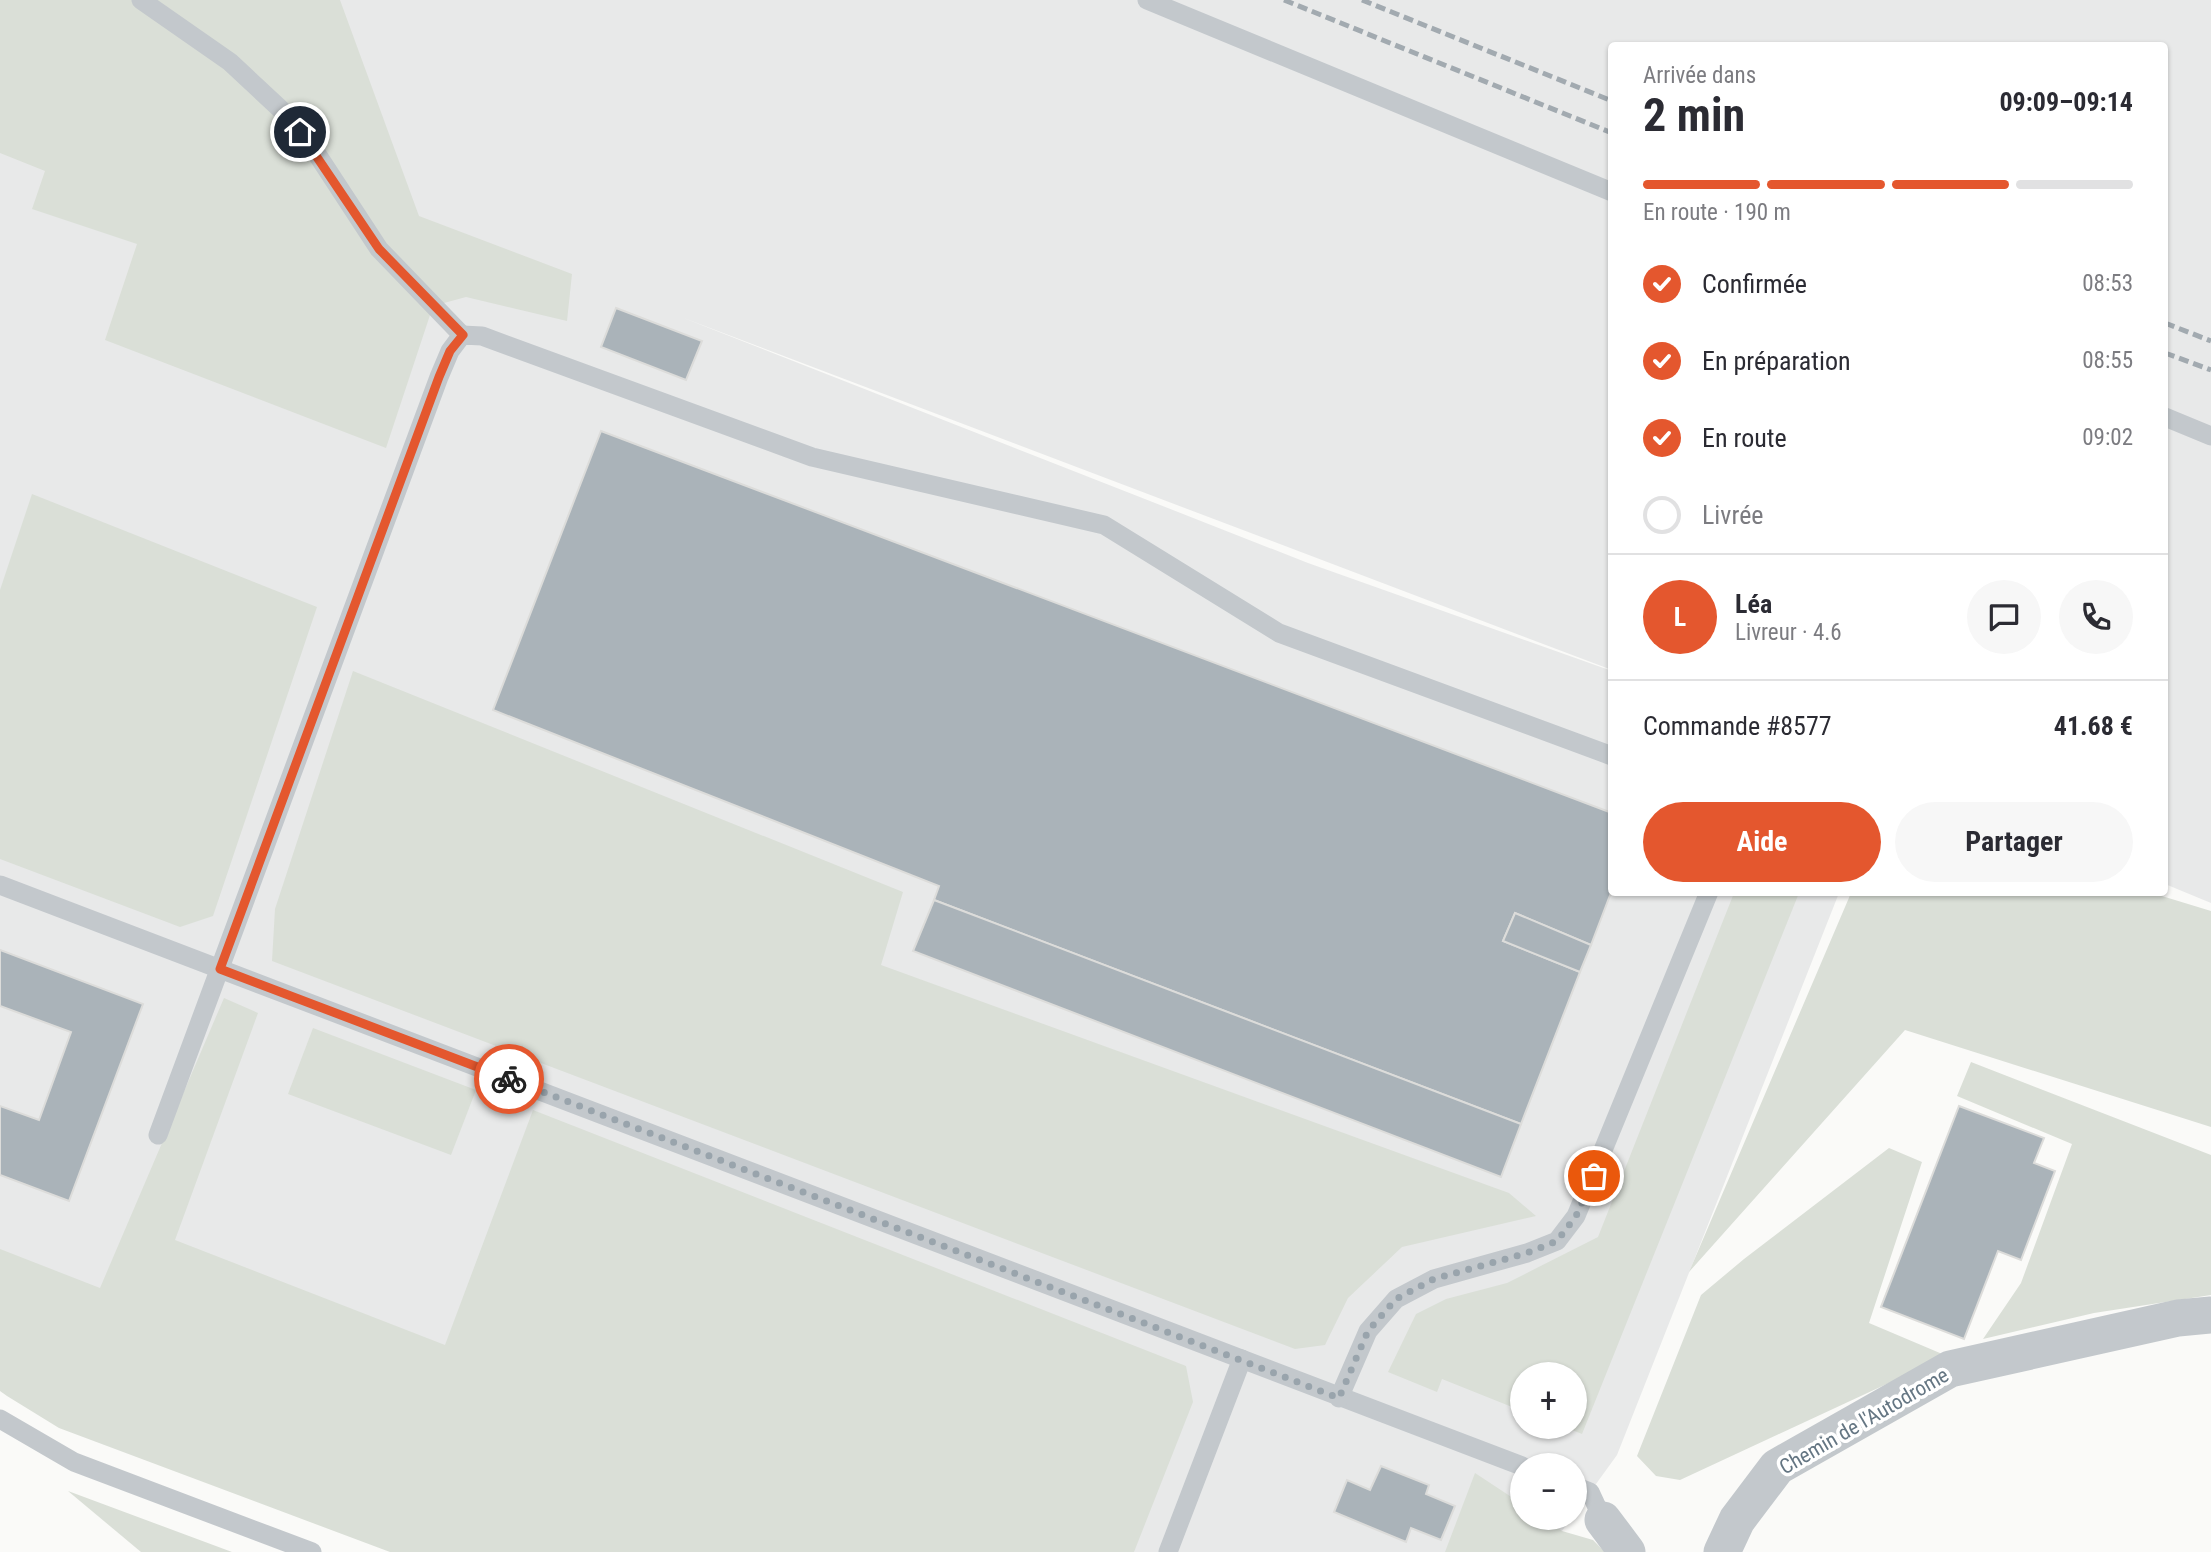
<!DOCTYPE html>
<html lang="fr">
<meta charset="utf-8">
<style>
body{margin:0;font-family:"Roboto Condensed",sans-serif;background:#f7f7f7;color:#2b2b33;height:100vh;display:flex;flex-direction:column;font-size:26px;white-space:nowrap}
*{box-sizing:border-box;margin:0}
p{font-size:23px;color:#7c7c81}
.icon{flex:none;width:38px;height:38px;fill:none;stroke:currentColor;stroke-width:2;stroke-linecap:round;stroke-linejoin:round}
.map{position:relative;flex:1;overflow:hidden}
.drawer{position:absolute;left:1608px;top:42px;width:560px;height:854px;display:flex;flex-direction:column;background:#fff;border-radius:7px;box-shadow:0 2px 5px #0004}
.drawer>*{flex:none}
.tools{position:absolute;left:1510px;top:1362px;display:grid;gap:14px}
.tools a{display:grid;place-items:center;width:77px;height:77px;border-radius:50%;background:#fff;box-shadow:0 2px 5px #0004;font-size:35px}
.pin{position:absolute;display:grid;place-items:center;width:60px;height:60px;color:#fff;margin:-30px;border:4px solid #fff;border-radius:50%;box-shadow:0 2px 7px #0007}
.courier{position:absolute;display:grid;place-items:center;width:70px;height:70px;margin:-35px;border:5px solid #e4572e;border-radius:50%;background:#fff;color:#222;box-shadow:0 2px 9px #0007}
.head em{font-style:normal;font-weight:700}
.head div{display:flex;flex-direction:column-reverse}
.head{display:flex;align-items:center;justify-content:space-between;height:119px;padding:0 35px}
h1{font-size:46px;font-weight:700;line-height:52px}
.bar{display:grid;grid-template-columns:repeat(4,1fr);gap:10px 7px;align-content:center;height:84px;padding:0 35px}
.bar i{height:9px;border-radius:5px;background:#e1e1e2}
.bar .on{background:#e4572e}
.bar p{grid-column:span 4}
.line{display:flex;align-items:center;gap:18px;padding:0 35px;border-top:2px solid #e1e1e2}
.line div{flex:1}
.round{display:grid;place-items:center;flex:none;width:74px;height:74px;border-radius:37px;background:#f7f7f7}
ol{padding:0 35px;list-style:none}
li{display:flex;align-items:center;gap:21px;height:77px}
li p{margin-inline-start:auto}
li .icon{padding:7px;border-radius:50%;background:#e4572e;color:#fff;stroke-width:4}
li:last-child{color:#7c7c81}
li i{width:38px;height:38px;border:4px solid #e1e1e2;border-radius:50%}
.cta{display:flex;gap:14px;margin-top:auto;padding:14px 35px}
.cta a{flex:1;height:80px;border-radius:42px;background:#e4572e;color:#fff;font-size:28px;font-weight:700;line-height:80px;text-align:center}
.cta a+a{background:#f7f7f7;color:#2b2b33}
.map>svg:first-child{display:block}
.built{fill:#e8e9e9;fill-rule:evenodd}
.green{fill:#dadfd7}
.building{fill:#aab3b9;stroke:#dcdcda;stroke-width:2}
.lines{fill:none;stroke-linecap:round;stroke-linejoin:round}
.service{stroke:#c3c8cc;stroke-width:19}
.minor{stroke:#c3c8cc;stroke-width:37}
.rail{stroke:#a2aab0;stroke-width:5;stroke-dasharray:10 5;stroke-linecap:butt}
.done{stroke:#99a4ac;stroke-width:7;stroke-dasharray:0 12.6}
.route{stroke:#e4572e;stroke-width:9}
.labels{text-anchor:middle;stroke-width:7;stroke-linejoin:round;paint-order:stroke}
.street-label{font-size:21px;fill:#657683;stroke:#fff}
</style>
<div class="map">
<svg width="2211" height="1552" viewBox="0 0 2211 1552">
<rect width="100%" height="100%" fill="#fafaf8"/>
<path class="built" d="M0,0h2211v903l-46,-19v-838h-553v624l-931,-353 627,246 304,108v221l227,1 -222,562 -42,58v-48h-53v52h50l-10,14 -8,21h-995l-559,-216zM1522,1374h53v52h-53z"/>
<g class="green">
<path d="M0,0h340l79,216 153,58 -5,47 -101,-24 -33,9 -47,142 -281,-108 32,-96 -105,-35 13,-38 -45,-18z"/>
<path d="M32,494l285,113 -104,309 -33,11 -180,-68v-269z"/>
<path d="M353,671l550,221 -22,73 628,228 27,23 -134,31 -54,51 -23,47 -30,4 -1023,-388 3,-52z"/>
<path d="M1734,893h65l-217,541 -20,-8h13v-52h-53v37l-80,-32 -5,13 -49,-20 28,-58 30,-15 61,-16 91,-46z"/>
<path d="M1851,893h301l59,18v216l-306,-97 -216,242z"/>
<path d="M224,998l34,15 -83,227 270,105 88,-235 653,256 7,36 -59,150h-744l-331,-124 -52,-32 -7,-5v-142l100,39z"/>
<path d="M313,1028l163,62 -25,65 -163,-61z"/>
<path d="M1971,1062l240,93v140l-117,18 -111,26 38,-56 51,-139 -115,-48z"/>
<path d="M1889,1148l33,14 -53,161 78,33 -267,124 -24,-4 -19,-20 64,-161 43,-36z"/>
<path d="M1475,1473l47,31v13h20l20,14 31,9 12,12h-160z"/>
<path d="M68,1491l164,61h-91z"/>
</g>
<g class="building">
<path d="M616,308l86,33 -16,39 -85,-33z"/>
<path d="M601,431l1011,382v77l-21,55 -76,-32 -12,28 77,31 -59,152 -587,-224 5,-14 -446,-176z"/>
<path d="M934,900l587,224 -20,53 -588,-226z"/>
<path d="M1515,913l76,32 -11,27 -77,-31z"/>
<path d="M0,950l143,54 -74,197 -69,-26v-69l39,14 32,-88 -71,-26z"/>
<path d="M1959,1106l85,32 -10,25 21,8 -34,89 -23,-9 -34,88 -83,-32z"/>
<path d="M1381,1466l48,19 -3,9 29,12 -14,34 -30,-12 -5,14 -72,-30 13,-32 23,10z"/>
</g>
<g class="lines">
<g class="service">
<path d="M141,0l89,62 60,56 21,27 68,104 83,86"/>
<path d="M1147,0l465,192"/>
<path d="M2165,417l46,19"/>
<path d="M0,885l1522,581"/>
<path d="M158,1135l281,-758 11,-26 12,-16 20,1 330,121 292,68 175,108 333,123"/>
<path d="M1339,1398l29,-67 28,-32 38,-20 93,-26 30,-12 19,-25 133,-324"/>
<path d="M0,1419l74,43 238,90"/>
<path d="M1575,1486l15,6 13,28"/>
<path d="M1168,1552l74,-193"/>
</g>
<g class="minor">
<path d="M1603,1520l24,32"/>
<path d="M1722,1552l15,-32 40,-53 173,-98 228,-51 33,-3"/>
</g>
<g class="rail">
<path d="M1284,0l328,133"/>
<path d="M1362,0l250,101"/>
<path d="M2165,323l46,18"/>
<path d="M2165,353l46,17"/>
</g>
</g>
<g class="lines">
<path class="done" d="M509,1079l830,319 29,-67 28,-32 38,-20 93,-26 30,-12 19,-25 18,-40"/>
<path class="route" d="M300,132l79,117 84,86 -13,16 -11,26 -219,592 289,110"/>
</g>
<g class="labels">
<g class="street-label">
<text transform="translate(1864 1421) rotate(-30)" y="7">Chemin de l'Autodrome</text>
</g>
</g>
</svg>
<div class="tools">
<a>+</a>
<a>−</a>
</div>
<div class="pin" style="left:1594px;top:1176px;background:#ea580c"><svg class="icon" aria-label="bag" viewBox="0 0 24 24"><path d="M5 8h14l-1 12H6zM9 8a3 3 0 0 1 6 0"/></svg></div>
<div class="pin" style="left:300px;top:132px;background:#1f2937"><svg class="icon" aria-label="home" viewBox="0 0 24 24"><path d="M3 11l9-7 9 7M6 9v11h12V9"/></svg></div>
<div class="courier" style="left:509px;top:1079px"><svg class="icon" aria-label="bike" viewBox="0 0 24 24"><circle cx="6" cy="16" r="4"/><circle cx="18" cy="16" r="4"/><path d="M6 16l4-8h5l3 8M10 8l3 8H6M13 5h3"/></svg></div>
<section class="drawer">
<div class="head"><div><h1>2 min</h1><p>Arrivée dans</p></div><em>09:09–09:14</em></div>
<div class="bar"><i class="on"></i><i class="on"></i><i class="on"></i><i></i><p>En route · 190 m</p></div>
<ol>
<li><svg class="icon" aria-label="check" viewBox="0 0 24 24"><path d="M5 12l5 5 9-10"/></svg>Confirmée<p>08:53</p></li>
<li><svg class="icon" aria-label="check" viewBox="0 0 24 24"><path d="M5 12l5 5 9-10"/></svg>En préparation<p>08:55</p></li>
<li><svg class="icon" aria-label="check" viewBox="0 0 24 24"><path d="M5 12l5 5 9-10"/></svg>En route<p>09:02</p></li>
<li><i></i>Livrée</li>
</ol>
<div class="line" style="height:126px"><b class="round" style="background:#e4572e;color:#fff">L</b><div><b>Léa</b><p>Livreur · 4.6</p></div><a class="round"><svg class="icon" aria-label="chat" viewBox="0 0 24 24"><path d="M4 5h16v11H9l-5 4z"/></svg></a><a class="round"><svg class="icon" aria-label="phone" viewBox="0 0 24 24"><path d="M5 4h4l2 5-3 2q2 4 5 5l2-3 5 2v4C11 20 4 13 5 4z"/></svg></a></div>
<div class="line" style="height:91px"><div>Commande #8577</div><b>41.68 €</b></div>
<div class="cta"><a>Aide</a><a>Partager</a></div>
</section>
</div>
